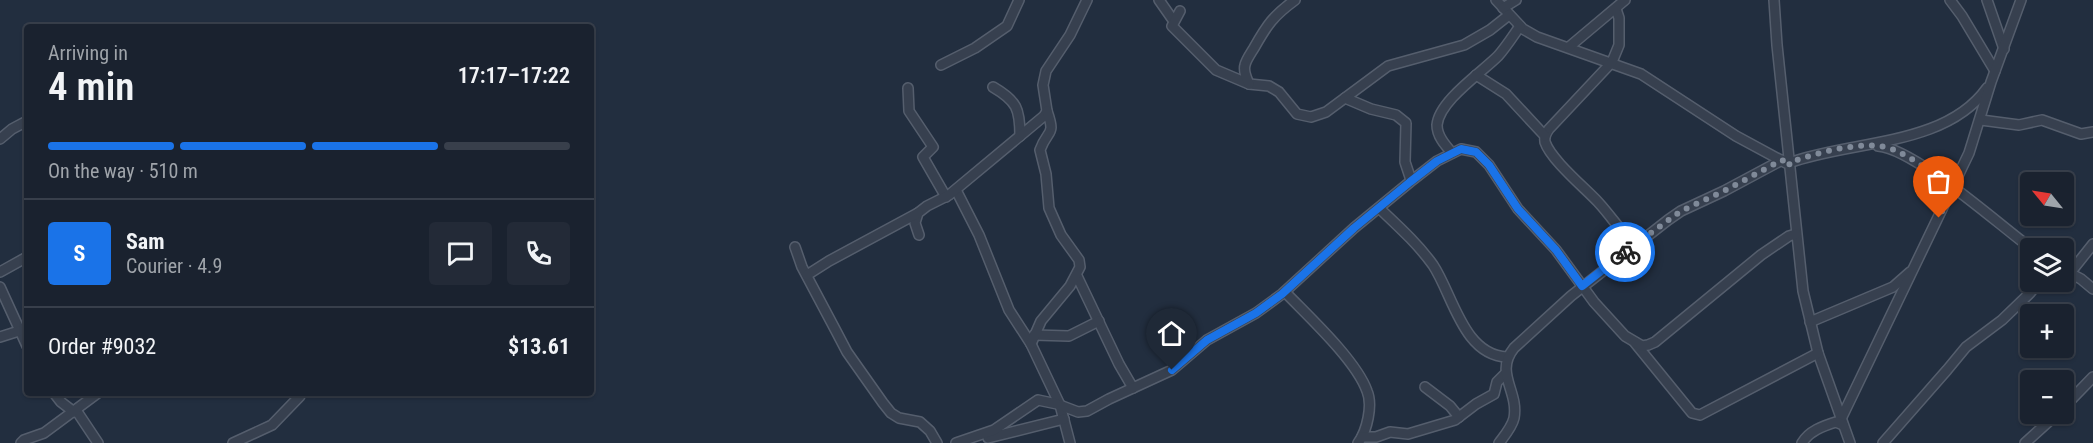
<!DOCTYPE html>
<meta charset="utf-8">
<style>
body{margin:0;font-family:"Roboto Condensed",sans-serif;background:#232a37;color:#f1f3f6;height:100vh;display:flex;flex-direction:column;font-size:22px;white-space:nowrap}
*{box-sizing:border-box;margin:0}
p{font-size:20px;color:#9fa4aa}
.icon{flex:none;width:33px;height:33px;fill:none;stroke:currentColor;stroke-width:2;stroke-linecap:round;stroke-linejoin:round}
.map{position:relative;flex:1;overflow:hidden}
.sheet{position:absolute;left:24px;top:24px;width:570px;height:372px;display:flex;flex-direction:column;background:#1a222f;border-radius:6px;box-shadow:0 2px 4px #0004,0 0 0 2px #383f4b}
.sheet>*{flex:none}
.needle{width:39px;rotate:300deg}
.tools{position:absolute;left:2020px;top:172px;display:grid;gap:12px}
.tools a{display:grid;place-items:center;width:54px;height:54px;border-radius:6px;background:#1a222f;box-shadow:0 2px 4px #0004,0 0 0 2px #383f4b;font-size:30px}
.pin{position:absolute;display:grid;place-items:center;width:51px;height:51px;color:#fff;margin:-62px -26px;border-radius:50% 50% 50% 0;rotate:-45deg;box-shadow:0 0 6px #0007}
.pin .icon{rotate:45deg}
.courier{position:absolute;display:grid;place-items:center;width:60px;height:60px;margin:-30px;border:4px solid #1a73e8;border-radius:50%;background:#fff;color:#222;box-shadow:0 2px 8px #0007}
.summary em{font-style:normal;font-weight:600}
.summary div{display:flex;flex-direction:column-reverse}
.summary{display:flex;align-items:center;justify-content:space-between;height:102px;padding:0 24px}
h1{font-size:39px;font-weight:600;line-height:45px}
.bar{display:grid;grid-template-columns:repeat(4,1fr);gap:9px 6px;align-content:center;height:72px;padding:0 24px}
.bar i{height:8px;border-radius:4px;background:#383f4b}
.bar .current{background:#1a73e8}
.bar p{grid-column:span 4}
.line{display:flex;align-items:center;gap:15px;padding:0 24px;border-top:2px solid #383f4b}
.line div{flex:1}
.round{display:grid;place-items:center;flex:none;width:63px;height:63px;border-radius:6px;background:#232a37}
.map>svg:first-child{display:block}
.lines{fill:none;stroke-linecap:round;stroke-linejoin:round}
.minor-casing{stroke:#555e6d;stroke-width:12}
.minor{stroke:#37404f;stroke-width:9}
.done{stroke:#808a99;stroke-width:6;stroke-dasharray:0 10.8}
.route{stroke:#1a73e8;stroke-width:8}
</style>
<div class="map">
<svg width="2093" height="443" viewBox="0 0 2093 443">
<rect width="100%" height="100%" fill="#222e3f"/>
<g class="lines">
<g class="minor-casing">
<g id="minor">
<path d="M1159,0l14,20"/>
<path d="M1496,0l27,29 14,8 104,37 95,62 50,27"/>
<path d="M1774,0l3,45 26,246 15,62 32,90"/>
<path d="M1950,0l12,16 33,55"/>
<path d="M1987,0l17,49"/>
<path d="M1503,8l13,-8"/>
<path d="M1616,9l3,9v27l-7,17 -63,67c-3,4 -5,8 -4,13 6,18 40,46 53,60 13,14 23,30 37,44"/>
<path d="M1180,11l-8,15 44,44 33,14 20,2 10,6 18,22 14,3 15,-5 62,-46 76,-21 26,-15 19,-15"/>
<path d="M1569,47l56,-47"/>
<path d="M941,65l34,-17 32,-22 12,-26"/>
<path d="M1476,75l30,19 39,42"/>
<path d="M1249,84c-2,-5 -6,-12 -4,-19 1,-5 6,-12 9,-17 13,-23 19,-32 41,-48"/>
<path d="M993,87c24,14 27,22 27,49"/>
<path d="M908,88l1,23 24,36 -10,10 23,40"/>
<path d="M1345,98l26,11 25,6 10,8 -1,39 6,18"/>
<path d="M1981,120l38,5 23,-5 39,14 12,-2"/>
<path d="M0,139l12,-10 15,-8"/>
<path d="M1878,146c37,3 120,78 154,103"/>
<path d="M1452,153c-7,-8 -15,-17 -15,-28 2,-24 44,-52 61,-69 8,-9 15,-20 22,-30"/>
<path d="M1789,163c62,-23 156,-16 198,-75"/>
<path d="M956,190l23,45 30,75 22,34 29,61 10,38"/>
<path d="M1379,208c19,18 39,36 54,57 20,30 30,90 74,92"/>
<path d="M919,235l-4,-12 3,-10 9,-7 22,-11 95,-79 3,-5 -4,-26 3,-14 24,-36 17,-35"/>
<path d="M795,247l7,20 34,64 11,21 36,51 8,10 8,5 21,4 10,9 7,12"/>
<path d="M2064,270l17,9 12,10"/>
<path d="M0,272l27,-15"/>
<path d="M2070,273l23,-29"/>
<path d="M807,275l22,-14 89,-48"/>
<path d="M1077,276l42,88 14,24"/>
<path d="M0,287l27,59"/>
<path d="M1285,292c23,24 71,68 82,99 6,14 0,40 -9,52"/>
<path d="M1810,322l83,-35 17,-15"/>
<path d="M1034,335l35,1 30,-15"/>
<path d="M0,337l19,-6"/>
<path d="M1635,343l57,70 8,2 118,-62"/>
<path d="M1031,344l10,-23 29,-35 10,-19 -1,-7 -18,-25 -12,-27 -3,-34 -6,-24c8,-22 16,-13 7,-39"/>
<path d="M1425,387l25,19 9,11"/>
<path d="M54,393l7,9 13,10"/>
<path d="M2064,407l29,-30"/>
<path d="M76,410l22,33"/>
<path d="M1841,419l128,-266 22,-71 30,-82"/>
<path d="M1362,437h14l14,-5 18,2 47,-14 21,-16 18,-10 3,-12 9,-9"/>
<path d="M988,438l76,-19"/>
<path d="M21,443l3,-3 20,-7 54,-40"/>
<path d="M233,443l39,-18 28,-29"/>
<path d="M956,443l38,-13 44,-30 19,4 21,8 9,-1 22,-12 63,-29 35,-30 49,-27 26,-19 72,-66 56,-46 27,-21 24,-12 15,3 13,13 29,44 38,41 38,52 31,34 17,10 6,-1 7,-3 106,-87 28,-19 7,-2"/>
<path d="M1499,443c6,-8 13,-16 15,-25 5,-27 -20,-45 0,-70l57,-52 97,-76 13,-9 43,-20 58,-31"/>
<path d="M1802,443c7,-12 21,-17 34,-21l7,3"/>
<path d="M1883,443l64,-73 19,-23 36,-27 28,-27 9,-11"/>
<path d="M2025,443l32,-29"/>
</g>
</g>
<use href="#minor" class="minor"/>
</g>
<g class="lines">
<path class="done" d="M1625,252l56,-41 43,-20 58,-31 8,6 -1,-3c26,-10 79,-25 105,-13 21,9 40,24 59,38l-14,30"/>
<path class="route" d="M1172,370l35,-30 49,-27 26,-19 72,-66 56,-46 27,-21 24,-12 15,3 13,13 29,44 38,41 26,36 43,-34"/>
</g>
</svg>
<div class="tools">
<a><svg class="needle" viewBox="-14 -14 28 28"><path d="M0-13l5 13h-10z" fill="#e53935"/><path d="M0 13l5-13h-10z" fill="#9fa4aa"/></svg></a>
<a><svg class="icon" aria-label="layers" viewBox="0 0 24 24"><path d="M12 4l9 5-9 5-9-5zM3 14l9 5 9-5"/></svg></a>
<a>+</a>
<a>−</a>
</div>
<div class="pin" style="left:1939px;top:218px;background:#ea580c"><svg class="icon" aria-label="bag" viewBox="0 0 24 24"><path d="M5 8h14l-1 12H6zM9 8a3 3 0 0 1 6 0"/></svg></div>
<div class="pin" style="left:1172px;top:370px;background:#1f2937"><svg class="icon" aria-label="home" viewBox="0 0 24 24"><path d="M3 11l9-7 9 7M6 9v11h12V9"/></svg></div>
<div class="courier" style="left:1625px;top:252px"><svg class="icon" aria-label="bike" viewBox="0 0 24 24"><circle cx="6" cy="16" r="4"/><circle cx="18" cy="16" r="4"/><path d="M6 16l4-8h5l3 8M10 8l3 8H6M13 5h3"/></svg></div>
<section class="sheet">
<div class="summary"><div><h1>4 min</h1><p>Arriving in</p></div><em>17:17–17:22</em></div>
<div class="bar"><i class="current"></i><i class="current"></i><i class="current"></i><i></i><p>On the way · 510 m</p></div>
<div class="line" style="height:108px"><b class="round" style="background:#1a73e8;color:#fff">S</b><div><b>Sam</b><p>Courier · 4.9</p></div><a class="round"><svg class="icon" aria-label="chat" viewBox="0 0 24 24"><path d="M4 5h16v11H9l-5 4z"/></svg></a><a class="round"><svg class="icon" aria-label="phone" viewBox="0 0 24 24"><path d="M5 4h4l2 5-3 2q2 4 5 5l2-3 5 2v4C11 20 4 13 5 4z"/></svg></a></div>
<div class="line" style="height:78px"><div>Order #9032</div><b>$13.61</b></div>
</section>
</div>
